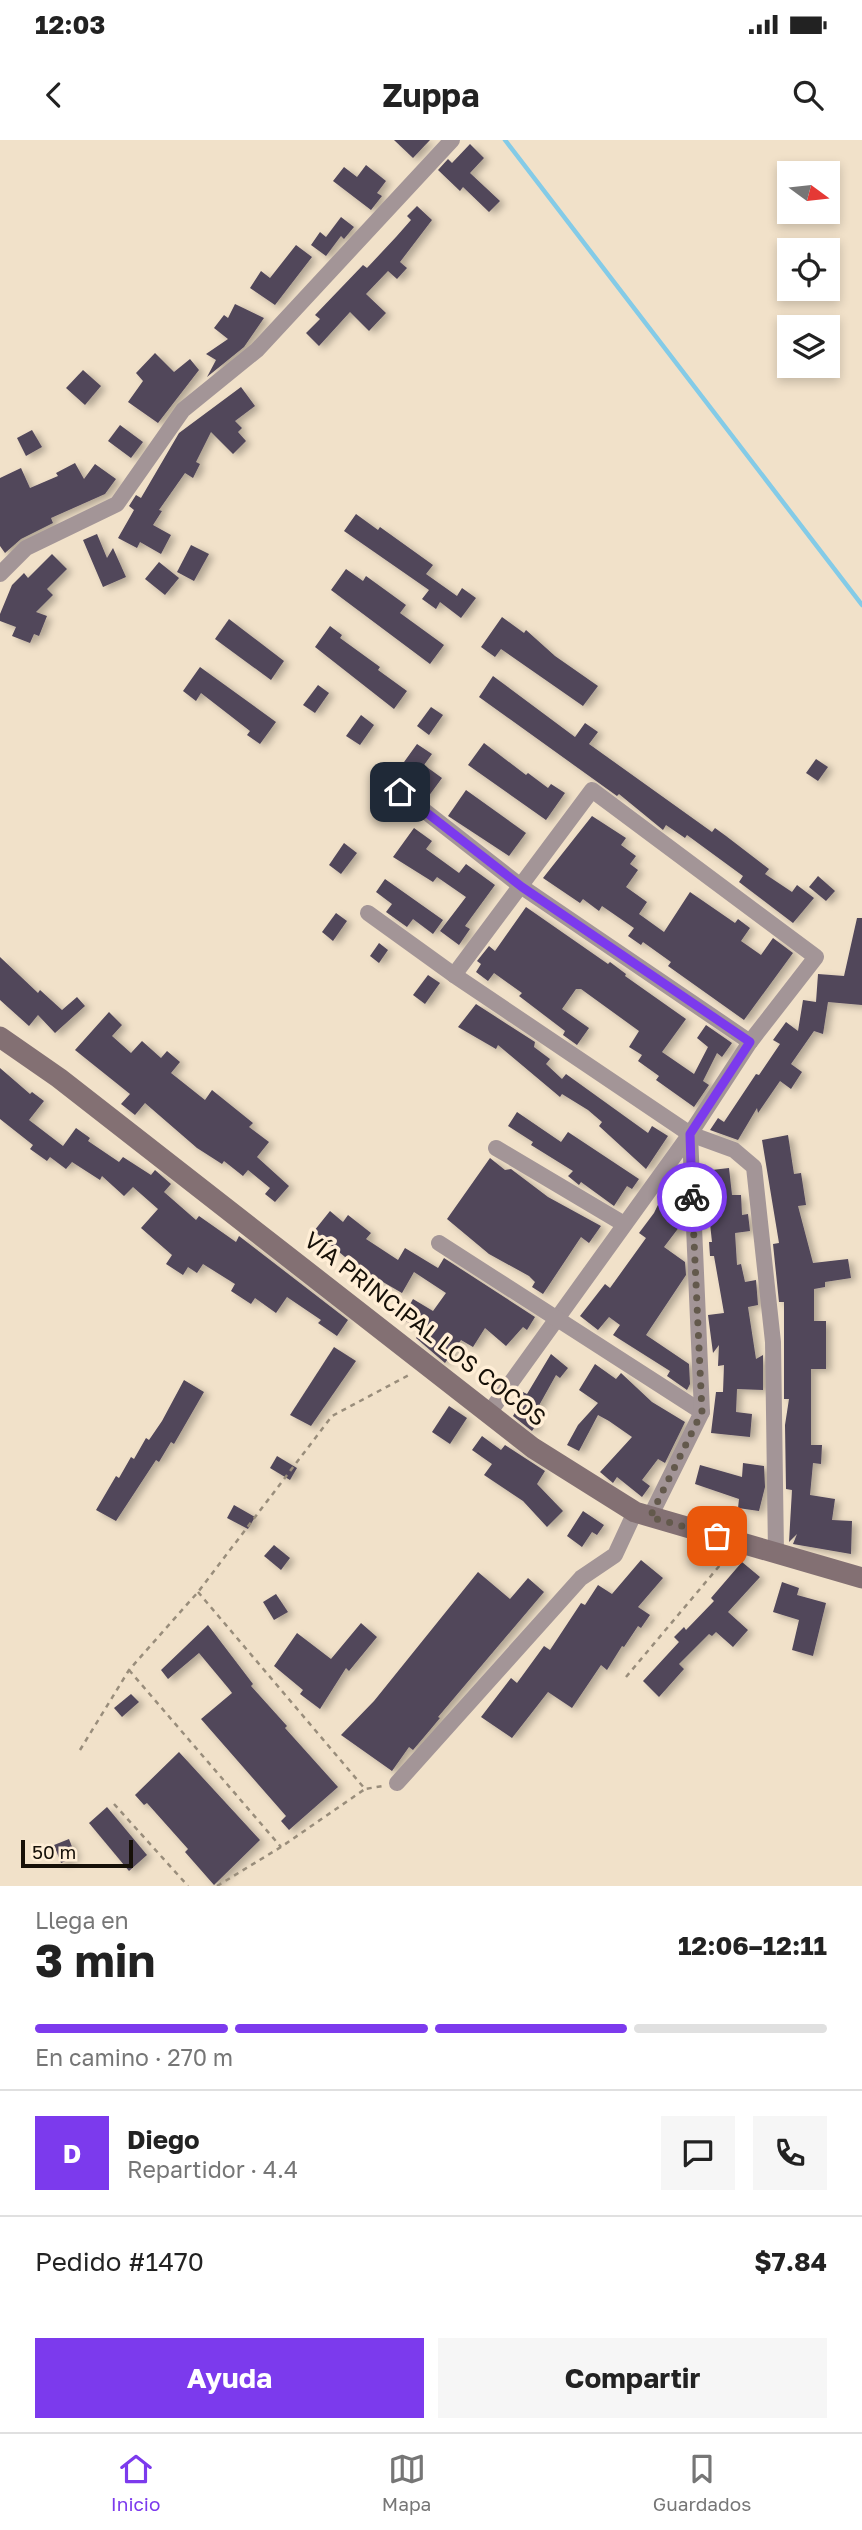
<!DOCTYPE html>
<html lang="es">
<meta charset="utf-8">
<style>
body{margin:0;font-family:"Golos Text",sans-serif;background:#f6f6f6;color:#222;height:100vh;display:flex;flex-direction:column;font-size:26px;white-space:nowrap}
*{box-sizing:border-box;margin:0}
p{font-size:23px;color:#767676}
.icon{flex:none;width:38px;height:38px;fill:none;stroke:currentColor;stroke-width:2;stroke-linecap:round;stroke-linejoin:round}
.map{position:relative;height:1746px;overflow:hidden}
.drawer{display:flex;flex-direction:column;background:#fff;flex:1}
.drawer>*{flex:none}
.needle{width:46px;rotate:105deg}
.controls{position:absolute;left:777px;top:21px;display:grid;gap:14px}
.controls a{display:grid;place-items:center;width:63px;height:63px;border-radius:0px;background:#fff;box-shadow:0 4px 10px #0003;font-size:35px}
.scale{position:absolute;left:21px;bottom:18px;width:112px;box-sizing:border-box;padding-left:7px;border:4px solid #161008;border-top:0;font-size:19px;line-height:24px;white-space:nowrap;color:#161008;-webkit-text-stroke:5px #ffeed6;paint-order:stroke}
.pin{position:absolute;display:grid;place-items:center;width:60px;height:60px;color:#fff;margin:-30px;border-radius:14px;box-shadow:0 4px 10px #0006}
.courier{position:absolute;display:grid;place-items:center;width:70px;height:70px;margin:-35px;border:5px solid #7c3aed;border-radius:50%;background:#fff;color:#222;box-shadow:0 2px 9px #0007}
.overview em{font-style:normal;font-weight:700}
.overview div{display:flex;flex-direction:column-reverse}
.overview{display:flex;align-items:center;justify-content:space-between;height:119px;padding:0 35px}
h1{font-size:46px;font-weight:700;line-height:52px}
.bar{display:grid;grid-template-columns:repeat(4,1fr);gap:10px 7px;align-content:center;height:84px;padding:0 35px}
.bar i{height:9px;border-radius:5px;background:#e0e0e0}
.bar .on{background:#7c3aed}
.bar p{grid-column:span 4}
.line{display:flex;align-items:center;gap:18px;padding:0 35px;border-top:2px solid #e0e0e0}
.line div{flex:1}
.round{display:grid;place-items:center;flex:none;width:74px;height:74px;border-radius:0px;background:#f6f6f6}
.cta{display:flex;gap:14px;margin-top:auto;padding:14px 35px}
.cta a{flex:1;height:80px;border-radius:0px;background:#7c3aed;color:#fff;font-size:28px;font-weight:700;line-height:80px;text-align:center}
.cta a+a{background:#f6f6f6;color:#222}
.status{display:flex;justify-content:space-between;align-items:center;height:49px;padding:0 35px;background:#fff;direction:ltr}
.status svg{height:19px;fill:currentColor}
header{display:flex;justify-content:space-between;align-items:center;height:91px;padding:0 35px;background:#fff;font-size:32px;font-weight:700}
.tab-bar{display:flex;justify-content:space-around;align-items:center;height:98px;border-top:2px solid #e0e0e0;background:#fff;font-size:19px;color:#767676}
.tab-bar a{display:grid;justify-items:center;gap:4px}
.tab-bar .on{color:#7c3aed}
.map>svg:first-child{display:block}
.lines{fill:none;stroke-linecap:round;stroke-linejoin:round}
.stream{stroke:#84cbe7;stroke-width:4.5}
.building{fill:#51465a;filter:url(#shadow)}
.path{stroke:#998d7b;stroke-width:2.5;stroke-dasharray:5 5;stroke-linecap:butt}
.street{stroke:#a39597;stroke-width:16}
.secondary{stroke:#837073;stroke-width:21}
.done{stroke:#63594c;stroke-width:7;stroke-dasharray:0 12.6}
.route{stroke:#7c3aed;stroke-width:9}
.labels{text-anchor:middle;stroke-width:7;stroke-linejoin:round;paint-order:stroke}
.street-label{font-size:23px;fill:#161008;stroke:#ffeed6}
</style>
<div class="status"><b>12:03</b><svg viewBox="0 0 49 12"><path d="M0 12V9h3v3zM5 12V6h3v6zM10 12V3h3v9zM15 12V0h3v12zM26 1h20v11H26zM47 4h2v5h-2z"/></svg></div>
<header><svg class="icon" aria-label="back" viewBox="0 0 24 24"><path d="M15 5l-7 7 7 7"/></svg>Zuppa<svg class="icon" aria-label="search" viewBox="0 0 24 24"><circle cx="10" cy="10" r="6"/><path d="M15 15l6 6"/></svg></header>
<div class="map">
<svg width="862" height="1746" viewBox="0 0 862 1746">
<defs>
<filter id="shadow"><feDropShadow dx="5" dy="3" stdDeviation="3.5" flood-color="#0004"/></filter>
</defs>
<rect width="100%" height="100%" fill="#f1e1c9"/>
<g class="lines">
<path class="stream" d="M505,0l357,465"/>
</g>
<g class="building">
<path d="M394,0h36l-17,18z"/>
<path d="M470,4l14,14 -14,15 30,28 -11,11 -26,-25 -3,4 -22,-21 10,-11 4,4z"/>
<path d="M366,25l20,16 -9,12 5,3 -11,14 -38,-29 11,-14 13,10z"/>
<path d="M417,66l15,14 -32,42 7,6 -10,11 -9,-8 -22,23 20,19 -17,18 -19,-19 -31,34 -13,-13 14,-14 -5,-4 48,-50 4,3 29,-31 15,-17 -4,-4z"/>
<path d="M341,77l13,10 -10,12 -3,-3 -15,20 -15,-11 9,-13 6,5z"/>
<path d="M296,105l16,12 -37,48 -25,-17 11,-17 9,7z"/>
<path d="M235,164l29,14 -20,29 -37,30 9,-17 -10,-6 22,-15 -14,-11 10,-13 4,3z"/>
<path d="M155,213l19,19 16,-13 9,11 -41,53 -30,-21 15,-21 -7,-8z"/>
<path d="M83,230l18,16 -16,19 -19,-17z"/>
<path d="M241,247l14,19 -20,15 7,7 -4,4 8,9 -13,13 -22,-22 -15,30 4,2 -7,14 -8,-5 -26,37 3,1 -9,14 18,10 -10,19 -21,-12 -3,6 -19,-10 16,-28 -5,-4 7,-11 5,3 38,-65z"/>
<path d="M120,285l23,17 -12,16 -23,-17z"/>
<path d="M32,290l10,17 -16,9 -9,-18z"/>
<path d="M75,323l9,16 11,-15 21,15 -11,15 -54,24 2,5 -32,16 -16,14 -5,-7v-68l21,-10 9,20 28,-12 -2,-3z"/>
<path d="M356,374l22,16 2,-3 53,38 -7,9 31,22 5,-8 14,10 -15,20 -21,-16 -4,7 -14,-10 7,-9 -85,-59z"/>
<path d="M97,394l10,24 6,-10 13,29 -23,10 -20,-47z"/>
<path d="M191,405l18,9 -15,27 -17,-9z"/>
<path d="M52,414l15,15 -20,20 6,6 -17,17 11,4 -8,20 -5,-2 -4,9 -18,-7 4,-9 -16,-6v-7l12,-29 12,-12 4,5z"/>
<path d="M159,422l20,16 -14,17 -20,-16z"/>
<path d="M346,429l17,12 3,-5 40,29 -6,8 44,32 -14,19 -99,-74z"/>
<path d="M502,477l22,16 2,-3 29,26 43,30 -15,20 -82,-57 -6,8 -14,-10z"/>
<path d="M229,479l55,42 -13,19 -56,-41z"/>
<path d="M330,486l12,9 -2,3 40,29 -2,3 29,21 -13,18 -79,-62z"/>
<path d="M200,527l76,55 -16,22 -13,-9 3,-4 -49,-38 -5,8 -13,-10z"/>
<path d="M493,536l82,61 10,-14 13,9 -9,12 123,88 3,-4 11,8 43,33 -4,5 27,18 5,-7 17,13 -21,25 -54,-41 4,-6 -56,-41 -2,3 -19,-13 -3,5 -44,-36 -2,2 -138,-99z"/>
<path d="M318,545l11,8 -14,20 -12,-8z"/>
<path d="M431,567l12,8 -14,20 -12,-9z"/>
<path d="M361,575l13,10 -14,20 -14,-9z"/>
<path d="M484,603l42,32 2,-2 20,15 3,-4 14,9 -19,27 -78,-55z"/>
<path d="M417,604l15,10 -8,11 18,13 -14,19 -11,-8 3,-5 -21,-15z"/>
<path d="M816,619l12,8 -10,14 -12,-8z"/>
<path d="M466,650l60,43 -17,23 -61,-40z"/>
<path d="M592,676l34,22 -5,7 15,11 -6,8 8,6 -12,17 21,15 -8,12 25,18 26,-40 45,31 3,-4 12,9 -9,13 20,14 12,-17 20,15 -49,67 -76,-54 3,-4 -28,-20 -2,3 -13,-9 6,-8 -32,-22 -3,5 -16,-12 -3,4 -37,-25z"/>
<path d="M414,688l18,13 -6,8 33,24 7,-9 29,21 -30,41 5,3 -11,16 -19,-14 26,-34 -29,-20 -4,5 -40,-25z"/>
<path d="M344,703l13,10 -16,21 -12,-9z"/>
<path d="M818,736l17,15 -9,10 -17,-14z"/>
<path d="M385,739l58,41 -10,14 -20,-15 -6,8 -21,-15 6,-8 -16,-12z"/>
<path d="M526,767l82,57 2,-2 16,12 -1,2 61,43 -24,33 32,22 14,-27 -11,-9 9,-13 26,18 -10,14 -5,-4 -14,28 6,4 -15,22 -38,-27 3,-4 -21,-15 4,-6 -13,-8 10,-16 -58,-42h-5l-14,20 27,19 -12,17 -14,-10 2,-4 -46,-35 3,-3 -28,-20 -6,8 -12,-9 5,-8 -4,-3 12,-15 6,5z"/>
<path d="M336,773l11,8 -14,20 -11,-9z"/>
<path d="M857,778h5v87l-34,-3 -5,32 -9,-3 -23,33 11,8 -11,17 -11,-8 -22,32 -1,-5 -19,32 -28,-10 8,-12 6,4 32,-48 3,1 21,-31 -7,-4 13,-18 12,9 5,-31 13,2 2,-28 26,2z"/>
<path d="M379,803l9,7 -9,13 -9,-7z"/>
<path d="M0,817l38,36 2,-3 22,20 15,-13 8,9 -30,27 -17,-18 -9,11 -29,-26z"/>
<path d="M428,835l12,8 -15,21 -12,-9z"/>
<path d="M476,864l59,38 -1,5 16,12 -4,5 16,15 4,-5 82,59 4,-7 16,10 -22,33 -47,-43 3,-4 -14,-12 -26,-16 -2,3 -62,-52 -2,4 -38,-22z"/>
<path d="M109,872l13,13 -10,11 19,17 11,-12 19,17 6,-7 13,11 -9,11 34,27 7,-10 41,33 -4,4 20,15 -12,15 32,29 -14,16 -10,-8 5,-6 -22,-18 -5,6 -19,-15 -2,3 -25,-16 -52,-45 -10,12 -14,-11 9,-10 -55,-44z"/>
<path d="M0,928l30,26 2,-2 12,9 -15,19 34,26 13,-18 14,10 -2,3 31,21 4,-5 28,18 4,-5 16,14 -7,8 32,28 3,-4 37,26 3,-6 109,84 -11,16 -19,-13 3,-3 -34,-23 -11,16 -21,-15 -4,6 -20,-13 4,-7 -32,-20 -6,9 -9,-6 -5,8 -17,-11 6,-9 -31,-27 17,-19 -25,-22 -9,9 -22,-20 -2,4 -28,-18 -6,7 -16,-12 -3,4 -17,-12 3,-4 -33,-26z"/>
<path d="M517,972l44,30 7,-10 71,47 -7,10 -5,-3 -13,20 -33,-24 -2,3 -11,-9 5,-5 -42,-26 2,-3 -25,-16z"/>
<path d="M788,995l6,39 7,-1 5,32 -8,1 15,57 35,-4 3,19 -26,4v5l-11,2v32h12v48h-15v76h11l-1,19 -8,-1 -3,32 25,4 -3,21 20,1 -1,33 -58,-10 4,-10 -8,8 3,-52 -6,-1 -1,-64 4,-26h-5v-97h-5l-6,-58 6,-1 -17,-103z"/>
<path d="M490,1018l15,12 6,-1 37,28 53,29 -12,17 -8,-6 -38,57 -11,-7 3,-5 -6,-6 -40,-22 -42,-35z"/>
<path d="M729,1028l3,27h9l1,20 6,-1 2,17 -15,2 2,32 4,-1 4,18 11,-2 2,25 -10,2 8,52 7,-4v35l-26,-1 -1,23 16,2 -2,23 -39,-4 5,-41h7l1,-27 -6,1 1,-21 -6,8 -5,-38 16,-2 -10,-57h-4l-1,-14h3l-3,-28 -4,1 -2,-44z"/>
<path d="M669,1042l13,6v11l-10,21 8,6 -16,21 21,15 1,13 -40,60 43,29 1,20 -3,6 -20,-14 3,-5 -57,-36 7,-10 -11,-8 -11,13 -18,-14 25,-32 5,4 36,-50 -7,-5 15,-20z"/>
<path d="M330,1071l13,11 5,-7 23,18 -5,6 32,21 7,-12 33,20 6,-10 91,59 -8,13 -4,-3 -17,19 -21,-18 -12,19 -12,-7 -16,23 -29,-25 6,-8 -20,-11 11,-20 20,12 13,-18 -32,-21 -12,21 -45,-26 -43,-36z"/>
<path d="M334,1207l22,14 -45,65 -21,-11z"/>
<path d="M551,1214l17,14 -8,10 -4,-3 -24,43 6,4 -6,9 -19,-15 6,-10 -4,-2 8,-12 4,2z"/>
<path d="M595,1224l21,15 5,-6 31,29 33,20 -20,41 -7,-4 -16,21 8,6 -8,11 -25,-20 -4,6 -13,-11 32,-35 -23,-16 -11,-6 -19,36 -12,-6 11,-20 20,-22 -19,-13z"/>
<path d="M184,1240l20,12 -30,52 -3,-2 -12,20 -3,-2 -40,61 -20,-11 20,-34 3,2 12,-21 3,2 12,-21 3,2 13,-19z"/>
<path d="M449,1266l18,12 -17,26 -18,-12z"/>
<path d="M482,1296l19,14 4,-5 40,26 -8,13 26,27 -16,16 -24,-26 -39,-26 8,-11 -20,-14z"/>
<path d="M277,1316l20,12 -7,12 -20,-12z"/>
<path d="M743,1323l21,3 1,21 -6,24 -21,-3 1,-9 -44,-15 5,-19 42,12z"/>
<path d="M234,1365l21,12 -7,12 -21,-11z"/>
<path d="M583,1371l21,14 -7,10 -5,-3 -10,15 -15,-11z"/>
<path d="M274,1405l16,13 -9,12 -17,-14z"/>
<path d="M641,1420l22,18 -25,29 12,8 -9,13 -3,-2 -14,21 -2,-1 -15,24 -6,-5 -29,43 -24,-16 -36,46 -31,-21 30,-39 6,5 27,-37 6,4 31,-47 4,2 13,-20 14,9z"/>
<path d="M742,1422l18,15 -32,35 20,18 -15,17 -17,-15 -4,4 -3,-2 -30,30 5,5 -25,28 -16,-16 36,-39 -5,-5 10,-10 2,3 28,-29 -3,-3z"/>
<path d="M478,1432l32,27 18,-21 16,14 -106,125 2,1 -10,12 -17,20 -4,-3 -17,24 -51,-36 33,-34z"/>
<path d="M782,1442l17,6 -2,7 29,8 -13,53 -21,-6 7,-30 -26,-8z"/>
<path d="M276,1454l12,18 -14,8 -11,-18z"/>
<path d="M361,1483l16,14 -28,34 -3,-3 -26,41 -20,-15 3,-4 -29,-24 23,-33 34,26z"/>
<path d="M208,1485l45,59 -2,2 36,40 -2,2 53,59 -49,43 -8,-9 5,-5 -85,-97 31,-26 -3,-4 -30,-36 -31,26 -7,-9z"/>
<path d="M131,1554l8,8 -17,15 -8,-9z"/>
<path d="M179,1612l81,88 -46,45 -29,-33 3,-3 -41,-46 -3,2 -9,-10z"/>
<path d="M107,1667l40,48 -18,16 -40,-48z"/>
<path d="M69,1699l7,18 -15,6 -7,-18z"/>
</g>
<g class="lines">
<g class="path">
<path d="M198,1452l167,197 18,-3"/>
<path d="M129,1530l152,177"/>
<path d="M626,1537l100,-119"/>
<path d="M80,1610l49,-80 69,-78 134,-176 77,-41"/>
<path d="M114,1664l74,82"/>
<path d="M217,1746l64,-39 84,-58"/>
</g>
<g class="street">
<path d="M0,434l26,-26 91,-44 66,-94 74,-60 195,-210"/>
<path d="M380,636l142,111 228,155"/>
<path d="M368,773l86,62 236,159 44,16 20,17 19,175 3,211"/>
<path d="M454,835l138,-185 224,167 -66,85 -60,92 -201,279"/>
<path d="M496,1008l128,76"/>
<path d="M439,1103l263,169"/>
<path d="M650,1377l52,-105 -12,-278"/>
<path d="M397,1643l184,-205 34,-23 20,-43"/>
</g>
<path class="secondary" d="M0,897l59,41 474,370 102,64 227,66"/>
</g>
<g class="lines">
<path class="done" d="M692,1057l10,215 -52,105 67,19"/>
<path class="route" d="M400,652l122,95 228,155 -60,92 2,63"/>
</g>
<g class="labels">
<g class="street-label">
<text transform="translate(425 1189) rotate(38)" y="8">VÍA PRINCIPAL LOS COCOS</text>
</g>
</g>
</svg>
<div class="controls">
<a><svg class="needle" viewBox="-14 -14 28 28"><path d="M0-13l5 13h-10z" fill="#e53935"/><path d="M0 13l5-13h-10z" fill="#767676"/></svg></a>
<a><svg class="icon" aria-label="locate" viewBox="0 0 24 24"><circle cx="12" cy="12" r="6"/><path d="M12 2v4M12 18v4M2 12h4M18 12h4"/></svg></a>
<a><svg class="icon" aria-label="layers" viewBox="0 0 24 24"><path d="M12 4l9 5-9 5-9-5zM3 14l9 5 9-5"/></svg></a>
</div>
<div class="scale">50 m</div>
<div class="pin" style="left:717px;top:1396px;background:#ea580c"><svg class="icon" aria-label="bag" viewBox="0 0 24 24"><path d="M5 8h14l-1 12H6zM9 8a3 3 0 0 1 6 0"/></svg></div>
<div class="pin" style="left:400px;top:652px;background:#1f2937"><svg class="icon" aria-label="home" viewBox="0 0 24 24"><path d="M3 11l9-7 9 7M6 9v11h12V9"/></svg></div>
<div class="courier" style="left:692px;top:1057px"><svg class="icon" aria-label="bike" viewBox="0 0 24 24"><circle cx="6" cy="16" r="4"/><circle cx="18" cy="16" r="4"/><path d="M6 16l4-8h5l3 8M10 8l3 8H6M13 5h3"/></svg></div>
</div>
<section class="drawer">
<div class="overview"><div><h1>3 min</h1><p>Llega en</p></div><em>12:06–12:11</em></div>
<div class="bar"><i class="on"></i><i class="on"></i><i class="on"></i><i></i><p>En camino · 270 m</p></div>
<div class="line" style="height:126px"><b class="round" style="background:#7c3aed;color:#fff">D</b><div><b>Diego</b><p>Repartidor · 4.4</p></div><a class="round"><svg class="icon" aria-label="chat" viewBox="0 0 24 24"><path d="M4 5h16v11H9l-5 4z"/></svg></a><a class="round"><svg class="icon" aria-label="phone" viewBox="0 0 24 24"><path d="M5 4h4l2 5-3 2q2 4 5 5l2-3 5 2v4C11 20 4 13 5 4z"/></svg></a></div>
<div class="line" style="height:91px"><div>Pedido #1470</div><b>$7.84</b></div>
<div class="cta"><a>Ayuda</a><a>Compartir</a></div>
</section>
<nav class="tab-bar">
<a class="on"><svg class="icon" aria-label="home" viewBox="0 0 24 24"><path d="M3 11l9-7 9 7M6 9v11h12V9"/></svg>Inicio</a>
<a><svg class="icon" aria-label="map" viewBox="0 0 24 24"><path d="M3 6l6-2 6 2 6-2v14l-6 2-6-2-6 2zM9 4v14M15 6v14"/></svg>Mapa</a>
<a><svg class="icon" aria-label="saved" viewBox="0 0 24 24"><path d="M7 4h10v16l-5-4-5 4z"/></svg>Guardados</a>
</nav>
